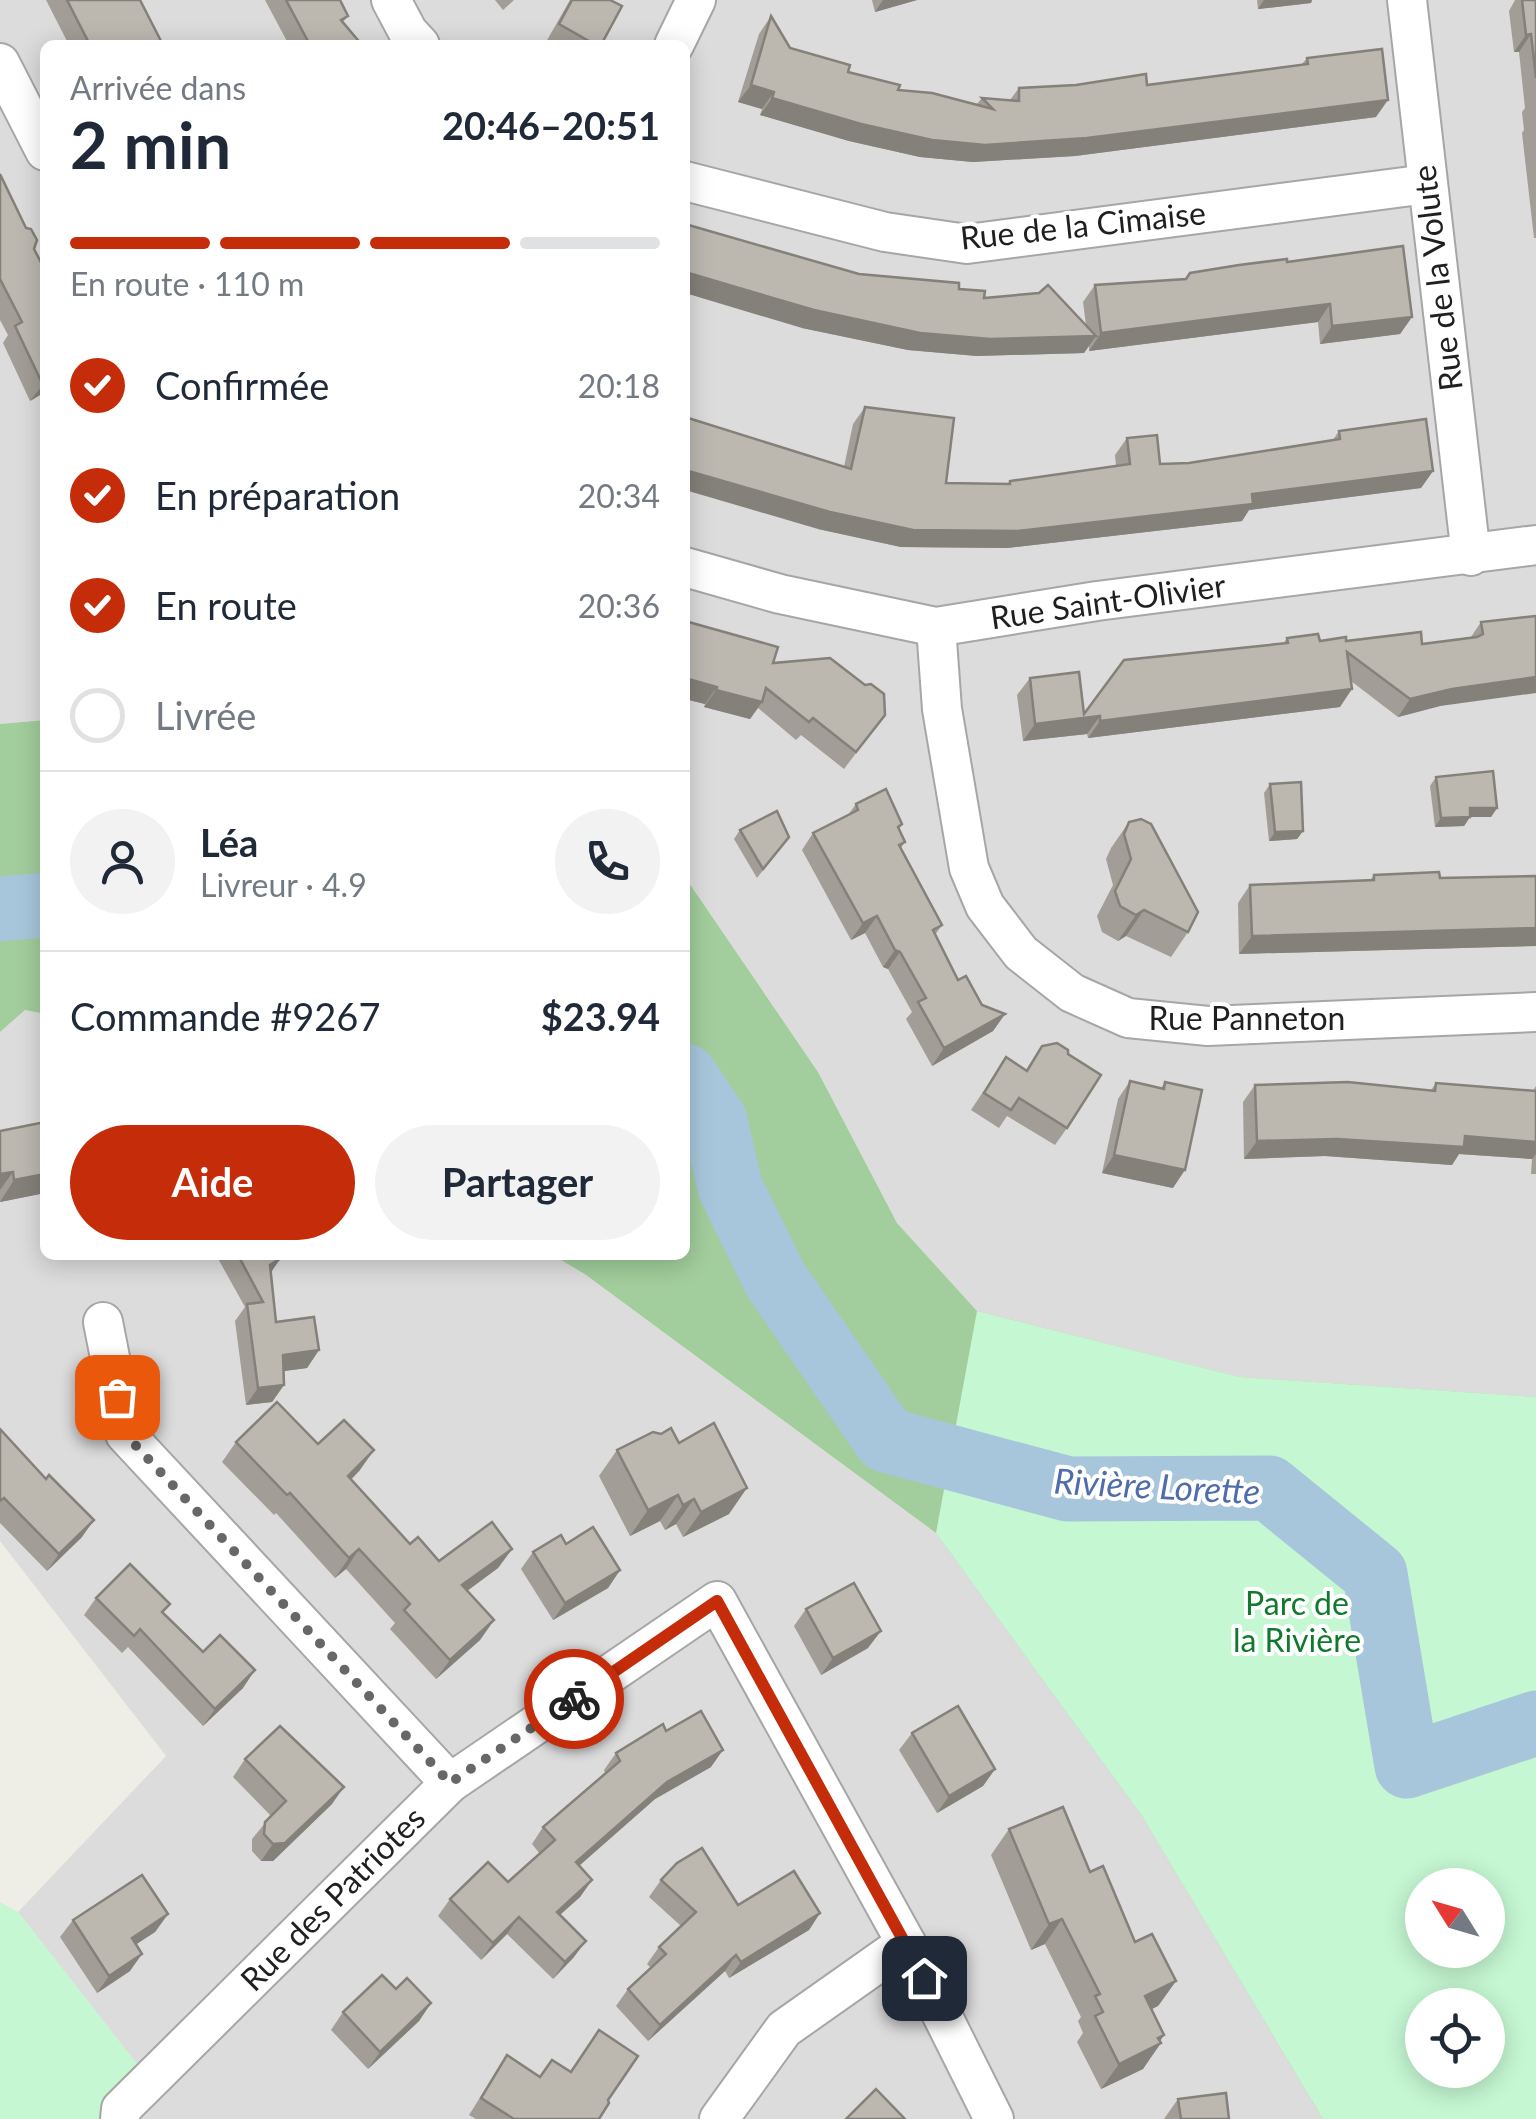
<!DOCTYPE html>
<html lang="fr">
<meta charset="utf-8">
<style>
body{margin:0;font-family:Lato,sans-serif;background:#f2f2f3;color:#1f2937;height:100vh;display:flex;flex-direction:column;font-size:38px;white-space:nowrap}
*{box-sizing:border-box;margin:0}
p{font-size:32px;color:#747a83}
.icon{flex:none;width:55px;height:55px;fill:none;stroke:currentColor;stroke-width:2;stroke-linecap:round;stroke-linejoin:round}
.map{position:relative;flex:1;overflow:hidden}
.side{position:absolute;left:40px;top:40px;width:650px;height:1220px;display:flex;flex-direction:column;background:#fff;border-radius:15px;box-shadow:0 5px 25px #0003}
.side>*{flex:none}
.needle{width:65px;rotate:307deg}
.fabs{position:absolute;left:1405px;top:1868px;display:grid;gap:20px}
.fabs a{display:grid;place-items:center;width:100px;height:100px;border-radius:50%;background:#fff;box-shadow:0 5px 25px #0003;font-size:50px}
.pin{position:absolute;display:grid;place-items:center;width:85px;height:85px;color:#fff;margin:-42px;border-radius:20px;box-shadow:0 5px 15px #0006}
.courier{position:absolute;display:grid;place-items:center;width:100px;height:100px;margin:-50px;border:8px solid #c52c09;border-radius:50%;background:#fff;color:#222;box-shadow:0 2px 12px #0007}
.head em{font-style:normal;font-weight:700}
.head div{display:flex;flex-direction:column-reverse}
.head{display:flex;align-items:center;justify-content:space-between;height:170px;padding:0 30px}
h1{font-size:65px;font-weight:700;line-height:75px}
.bar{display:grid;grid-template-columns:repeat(4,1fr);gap:15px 10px;align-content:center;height:120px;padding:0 30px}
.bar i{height:12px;border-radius:8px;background:#e0e1e3}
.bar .active{background:#c52c09}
.bar p{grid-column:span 4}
.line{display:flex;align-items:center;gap:25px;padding:0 30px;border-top:2px solid #e0e1e3}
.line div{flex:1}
.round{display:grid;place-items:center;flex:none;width:105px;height:105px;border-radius:52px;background:#f2f2f3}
ol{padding:0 30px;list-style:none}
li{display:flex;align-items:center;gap:30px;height:110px}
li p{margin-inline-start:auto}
li .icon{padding:10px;border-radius:50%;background:#c52c09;color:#fff;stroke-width:4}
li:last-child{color:#747a83}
li i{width:55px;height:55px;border:5px solid #e0e1e3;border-radius:50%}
.cta{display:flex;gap:20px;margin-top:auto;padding:20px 30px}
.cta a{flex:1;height:115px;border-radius:60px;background:#c52c09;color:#fff;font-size:40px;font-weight:700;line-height:115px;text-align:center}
.cta a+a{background:#f2f2f3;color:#1f2937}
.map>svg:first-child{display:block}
.residential{fill:#dddcdc}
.forest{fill:#a2cd9c;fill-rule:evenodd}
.park{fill:#c5f7d2;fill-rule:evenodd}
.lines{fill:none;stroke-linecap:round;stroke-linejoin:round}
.river{stroke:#a8c6db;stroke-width:65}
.minor-casing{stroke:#a6a6a6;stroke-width:42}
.minor{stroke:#fff;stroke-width:38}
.wall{fill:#a29d96}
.shaded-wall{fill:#84807a}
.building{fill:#bcb7af;stroke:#84807a;stroke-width:2.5}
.done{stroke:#686765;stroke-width:10;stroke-dasharray:0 18}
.route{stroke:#c52c09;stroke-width:12}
.labels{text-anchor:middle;stroke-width:8;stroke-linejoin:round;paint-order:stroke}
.street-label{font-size:32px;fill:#1f1f1f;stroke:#fff}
.park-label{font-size:32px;fill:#11792d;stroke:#fff}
.water-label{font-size:35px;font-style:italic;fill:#4f6cab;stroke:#fff}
</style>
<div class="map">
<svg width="1536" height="2119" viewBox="0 0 1536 2119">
<rect width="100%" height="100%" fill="#efeee6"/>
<g class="residential">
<path d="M0,0h1536v1397l-296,-20 -263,-66 -80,-88 -79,-151 -133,-195v-832h-640v675l-45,4z"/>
<path d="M25,1010l20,4v241h508l33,20 350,258 206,283 181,303h-1212l29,-51 -122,-156 148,-156 -166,-215v-509z"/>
</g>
<g class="forest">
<path d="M45,720v294l-20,-4 -25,22v-308z"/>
<path d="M685,877l133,195 79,151 80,88 263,66 296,20v722h-213l-181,-303 -206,-283 -350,-258 -33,-20h132zM1422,1885h66v65h-66zM1422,2005h66v65h-66z"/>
</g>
<g class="park">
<path d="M977,1311l263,66 296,20v722h-213l-181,-303 -206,-283zM1422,1885h66v65h-66zM1422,2005h66v65h-66z"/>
<path d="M0,1902l18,10 123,157 -30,50h-111z"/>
</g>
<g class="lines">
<g class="river">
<path d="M0,909l45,-4"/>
<path d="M685,1076l30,45 15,66 45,92 111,161 182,49 201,-1 106,86 32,192 129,-43"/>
</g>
<g class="minor-casing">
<g id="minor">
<path d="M391,0l17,32 12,13"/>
<path d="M1407,0l64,556"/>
<path d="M674,45l22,-45"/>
<path d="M0,63l45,88"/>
<path d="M685,181l200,51 82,12 460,-60"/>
<path d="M685,567l95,27 156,33 161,-26 439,-56"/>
<path d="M936,627l6,82 27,159 16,38 36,47 51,40 56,25 80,8 328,-14"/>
<path d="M103,1322l22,112 325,349"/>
<path d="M120,2119l1,-10 329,-326 267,-182 189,342 88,176"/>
<path d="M719,2119l65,-90 122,-86"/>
</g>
</g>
<use href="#minor" class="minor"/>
</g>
<g class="wall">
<path d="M46,0h94l22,43 -1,2h-92z"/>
<path d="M265,0h75l8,16 -5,6 19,23h-73z"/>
<path d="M495,0h19l-11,10z"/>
<path d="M570,0h40l-9,45h-49l-6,-3z"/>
<path d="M872,0h45l-42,12z"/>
<path d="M1257,0h55l-1,3 -53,6z"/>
<path d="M1515,0h21v238h-2l-12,-105 2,-3 -2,-18 3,-4 -6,-56h-5l-5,-41z"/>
<path d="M771,16l19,32 58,24 50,18 79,14 5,-6 28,2 9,-12 128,-3 155,-21 5,-6 69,59 -301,39 -102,6 -53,-5 -71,-16 -89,-26 2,-6 -24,-7 21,-68z"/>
<path d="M0,174l34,75 11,21v131l-5,-6 -10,6 -27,-58 5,-8 -8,-15z"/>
<path d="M1287,262l125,55 -12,17 -80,10 -2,-22 -229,29v-5l-5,7 -107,3 -69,-6 -106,-22 57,-54 100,15 25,9 102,27 -3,-23 12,-17 91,-6z"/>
<path d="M865,407l81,76 61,1 3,-3 106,-15 -1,-11 12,-17 33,26 29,-1 144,-23 6,-9 94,40 -12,17 -172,22 -7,11 -235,27 -106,-1 -83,-18 26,-62 9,-43z"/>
<path d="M1536,616l-96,90 -42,11 -47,-36 -11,26 -252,31 -1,-4 -64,7 -6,-46 13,-17 54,36 199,-70 4,-6 33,3 102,3 49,-7 10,-15z"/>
<path d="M685,621l88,42 112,52 -41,54 -43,-34 -5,5 -38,-32 -8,11 -46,-12 1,-3 -20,-5z"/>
<path d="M1436,777l61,31 -6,9h-21l-6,9 -29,1 -5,-41z"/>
<path d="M1270,784l33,47 -6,8 -28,2 -5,-48z"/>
<path d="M856,804l46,20 -3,5 6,13 -4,6 41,77 -7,10 23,45 24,25 23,9 -12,17 -61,35 -26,-47 6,-7 -24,-43 -5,-2 -18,-34 -14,7 -49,-90 11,-17 35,-18z"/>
<path d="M1129,822l59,110 -17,25 -45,-21 -8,5 -16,-9 -5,-16 16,-31 -7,-26 5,-11z"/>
<path d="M740,830l49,7 -32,41 -23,-39z"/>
<path d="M1374,875l66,3 96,-2v70l-297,8 -1,-51 12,-18 120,-5z"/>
<path d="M1042,1046l25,82 -12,17 -48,-29 -8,12 -28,-18 35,-53 20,13z"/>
<path d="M1130,1081l31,7 4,-6 8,106 -71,-15 16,-74z"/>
<path d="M1436,1083l97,8 3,-5v88h-5l1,-15 -73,-5 -7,11 -127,-9 -81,3 -1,-57 12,-17 176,5z"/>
<path d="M45,1122v71l-45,9v-71z"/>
<path d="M216,1255h64l-9,18 5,49 43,28 -12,18 -24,3 1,14 -12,17 -26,3 -11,-84 10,-14z"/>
<path d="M0,1429l82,108 -35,34 -47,-48z"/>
<path d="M236,1442l82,2 42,26 -9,10 59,64 29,17 73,-12 -14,19 -31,23 27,29 -14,20 -44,39 -46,-50 5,-6 -49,-54 -11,9 -59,-65 -2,2 -52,-53z"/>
<path d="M679,1443l50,71 -46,23 -7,-13 -11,6 -5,-9 -30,15 -31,-60 18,-26z"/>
<path d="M566,1544l54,26 -12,18 -55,32 -32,-51 12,-17z"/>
<path d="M96,1598l68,15 39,39 40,36 -40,38 -75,-79 -6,6 -38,-38z"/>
<path d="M806,1609l62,39 -47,27 -27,-49z"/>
<path d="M666,1731l45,36 -56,32 -76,67 13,14 -12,17 -20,18 14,42 -21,22 -46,-45 -26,26 -43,-44 12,-17 58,-17 32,-28 -8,-10 11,-17 62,-54 -1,-3 12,-17z"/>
<path d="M912,1733l83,36 -12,17 -46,27 -38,-63z"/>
<path d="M245,1759l87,45 -59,57h-12l-9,-10v-12l19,-23 -38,-39z"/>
<path d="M1009,1829l81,43 45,70 41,39 -18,25 -7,3 13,26 -21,34 -42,20 -24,-47 6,-9 -5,-12 3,-4 -36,-73 -14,6 -40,-95z"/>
<path d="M661,1880l77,25 82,8 -11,17 -80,48 -4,-7 -77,70 -32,-35 12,-17 23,-21 -4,-4 12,-17 22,-21 -32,-29z"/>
<path d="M168,1914l-13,18 -19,12 -6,27 -33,22 -37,-56 13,-17z"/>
<path d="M396,1989l35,14 -12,18 -51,48 -37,-39 12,-18z"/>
<path d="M507,2055l32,22 69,23 -9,19h-123l-7,-4z"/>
<path d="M1178,2099l51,20h-65z"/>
</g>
<g class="shaded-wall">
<path d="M883,0h34l-42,12z"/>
<path d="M1264,0h48l-1,3 -53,6z"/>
<path d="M1531,34l-12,18h-5l12,-17z"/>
<path d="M751,85l23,7 -12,17 -24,-7z"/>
<path d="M772,98l89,26 527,-24 -12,17 -301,39 -102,6 -53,-5 -71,-16 -89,-26z"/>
<path d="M685,272l411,64 -12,17 -107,3 -69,-6 -106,-22 -117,-35z"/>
<path d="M1330,304l-12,18 -229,29 12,-18z"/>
<path d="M1412,317l-12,17 -80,10 12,-18z"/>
<path d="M45,382v6l-5,7 -10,6z"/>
<path d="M685,470l145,42 422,-18 181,-23 -12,17 -172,22 -7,11 -235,27 -106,-1 -83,-18 -133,-39z"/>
<path d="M1536,677v16l-96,13 -42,11 12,-18 42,-10z"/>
<path d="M685,678l32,9 -12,17 -20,-5z"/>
<path d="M1352,689l-12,18 -252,31 12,-17z"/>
<path d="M716,690l46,12 -12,17 -46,-12z"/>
<path d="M1100,716l-13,18 -64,7 12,-17z"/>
<path d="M1470,808h27l-6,9h-27z"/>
<path d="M1470,817l-6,9 -29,1 6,-9z"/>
<path d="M1303,831l-6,8 -28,2 6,-9z"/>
<path d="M1144,910l-18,26 -8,5 18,-26z"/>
<path d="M877,916l-12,17 -14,7 12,-17z"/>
<path d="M1536,928v18l-297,8 13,-18z"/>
<path d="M895,950l5,2 -12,17 -5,-2z"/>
<path d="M1005,1014l-12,17 -61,35 12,-18z"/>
<path d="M1465,1136l71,6v12l-4,5 -73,-5 -7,11 -127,-9 -81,3 13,-18z"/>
<path d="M1114,1155l71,15 -12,18 -71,-15z"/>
<path d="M13,1172l-13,18v-16z"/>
<path d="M45,1174v19l-45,9 14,-22z"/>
<path d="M281,1258l-12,17 1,-10z"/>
<path d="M319,1350l-12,18 -37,5 13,-18z"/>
<path d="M284,1385l-12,17 -26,3 12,-17z"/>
<path d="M374,1450l-14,20 -26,26 14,-20z"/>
<path d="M747,1488l-18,26 -46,23 18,-25z"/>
<path d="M678,1495l-18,26 -30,15 18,-26z"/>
<path d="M694,1499l-18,25 -11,6 18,-25z"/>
<path d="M94,1520l-12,17 -35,34 12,-17z"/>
<path d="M359,1549l-13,20 -11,9 14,-20z"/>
<path d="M512,1549l-14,19 -50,37 14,-20z"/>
<path d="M620,1570l-12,18 -55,32 12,-17z"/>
<path d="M494,1620l-14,20 -44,39 14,-19z"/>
<path d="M881,1631l-13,17 -47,27 12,-17z"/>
<path d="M255,1670l-12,18 -40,38 12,-17z"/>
<path d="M723,1750l-12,17 -56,32 -91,80 12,-17 91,-80z"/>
<path d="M995,1769l-12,17 -46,27 12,-17z"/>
<path d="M344,1787l-12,17 -59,57h-12l12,-17z"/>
<path d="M592,1880l-12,17 -35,31 12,-16z"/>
<path d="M820,1913l-11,17 -80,48 12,-16z"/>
<path d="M168,1914l-13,18 -35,23 12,-17z"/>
<path d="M519,1917l-12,17 -26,26 12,-17z"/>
<path d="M1062,1919l-17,25 -14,6 18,-26z"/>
<path d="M586,1941l-12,16 -21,22 12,-17z"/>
<path d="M142,1954l-12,17 -33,22 12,-17z"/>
<path d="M736,1955l-11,16 -77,70 12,-16z"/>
<path d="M1176,1981l-18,25 -31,16 18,-26z"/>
<path d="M431,2003l-12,18 -51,48 12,-17z"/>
<path d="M1164,2035l-7,10 4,-2 -18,26 -42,20 18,-25z"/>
</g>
<g class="building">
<path d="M67,0h73l22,43 -3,2h-69z"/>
<path d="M286,0h54l8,16 -7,4 21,25h-52z"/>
<path d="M572,0h38l12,6 -21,39h-5l-37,-21z"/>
<path d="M1522,0h14v78l-5,-44 -5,1z"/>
<path d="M771,16l19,32 60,17 -2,7 52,13 -2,5 34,3 61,16 -11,-11 37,3v-13l57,-3 70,-11 1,11 161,-21 -1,-6 75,-9 6,51 -301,38 -102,7 -53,-5 -71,-16 -89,-26 2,-6 -23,-7z"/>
<path d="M0,174l26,54 5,1 6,11 -3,9 11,21v112l-3,1 -27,-57 7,-4 -22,-43z"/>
<path d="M685,224l174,50 100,9v6l26,2 -1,7 55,-5 9,-8 48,51 -106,3 -70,-6 -106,-23 -129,-38z"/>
<path d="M1403,246l9,71 -80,9 -2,-22 -229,29 -6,-48 91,-6 4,-6 49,-8 48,-6v3z"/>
<path d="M865,407l89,11 -8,65 64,1v-3l120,-17 -3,-26 30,-3 3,29 29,-1 151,-24 -1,-8 87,-12 7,52 -181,23 1,10 -235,27 -105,-1 -83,-18 -145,-42v-53l166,52z"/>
<path d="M1536,616v61l-84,12 -42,10 -63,-47 5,37 -252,32v-5l-65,8 -5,-46 49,-6 5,42 40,-54 164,-17 -1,-5 31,-4 2,7 26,-4v4l75,-9 1,12 55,-7 6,-3 -2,-12z"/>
<path d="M685,621l93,26 -5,16 57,-5 35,27 6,-1 13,10 1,21 -29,37 -43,-34 -4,4 -43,-34 -4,14 -46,-12 1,-3 -32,-9z"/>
<path d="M1493,771l4,37h-27v9l-29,1 -5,-41z"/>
<path d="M1301,782l2,49 -28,1 -5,-48z"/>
<path d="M886,789l16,35 -4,3 7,15 -6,3 43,80 -9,5 25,50 8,-4 16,29 23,9 -61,34 -26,-46 8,-4 -26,-46 -5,-2 -18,-34 -14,7 -50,-90 45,-23 -2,-6z"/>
<path d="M777,811l12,26 -26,32 -23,-39z"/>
<path d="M1141,819l10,5 47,88 -10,20 -44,-22 -8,5 -16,-9 -5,-15 16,-32 -7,-25 5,-12z"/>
<path d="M1439,872l1,6 96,-2v52l-284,8 -2,-51 124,-5v-5z"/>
<path d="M1057,1043l11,7v4l33,21 -34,53 -48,-30 -8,12 -27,-17 22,-36 21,14 15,-25z"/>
<path d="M1130,1081l34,8 1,-7 37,8 -17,80 -71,-15z"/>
<path d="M1348,1082l87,9 1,-8 100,8v51l-71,-6 -1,11 -127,-8 -80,2 -2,-56z"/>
<path d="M45,1122v52l-31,6 -1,-8 -13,2v-43z"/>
<path d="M238,1255h42l1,3 -11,7 6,57 38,-5 5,33 -36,5 1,30 -26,3 -11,-84 16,-2z"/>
<path d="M277,1402l41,42 26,-24 30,30 -26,26 62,68 8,-7 21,24 53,-39 20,27 -50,36 32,35 -44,40 -46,-50 6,-6 -51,-55 -10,9 -59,-65 -3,2 -51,-53z"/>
<path d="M714,1423l33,65 -46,24 -7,-13 -11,6 -5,-10 -30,15 -31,-60 36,-18 8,2 10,-6 8,15z"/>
<path d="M0,1429l46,50 3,-4 45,45 -35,34 -55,-56 -4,3z"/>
<path d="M593,1527l27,43 -55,33 -32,-51 28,-17 5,9z"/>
<path d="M130,1564l40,40 -8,8 41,40 17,-17 35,35 -40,39 -75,-80 -6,7 -38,-38z"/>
<path d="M854,1583l27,48 -48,27 -27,-49z"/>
<path d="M958,1706l37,63 -46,27 -37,-63z"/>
<path d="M701,1711l22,39 -56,32 -91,80 16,18 -35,32 29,29 -21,21 -46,-45 -26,26 -43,-44 38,-37 20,20 47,-42 -12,-13 77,-66 -4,-8 47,-29 3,7z"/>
<path d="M280,1726l64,61 -59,56 -12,1 -9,-10 1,-12 21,-21 -41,-42z"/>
<path d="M1063,1807l27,65 13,-6 32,76 17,-8 24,47 -31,15 19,39 -6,3 3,5 -42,21 -24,-48 8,-4 -8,-16 5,-2 -38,-75 -13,5 -40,-95z"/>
<path d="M702,1848l36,57 56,-34 26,42 -79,49 -5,-7 -76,70 -32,-36 38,-35 -7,-7 37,-35 -35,-32 16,-17z"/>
<path d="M142,1875l26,39 -36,24 10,16 -33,22 -36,-56z"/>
<path d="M382,1975l14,14 11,-11 24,25 -51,49 -37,-40z"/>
<path d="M599,2030l39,26 -30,44 1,3 -10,16h-85l-33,-21 26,-43 33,22 12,-17 19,12z"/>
<path d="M876,2089l29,30h-59z"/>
<path d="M1226,2093l3,26h-48l-3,-20z"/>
</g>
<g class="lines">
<path class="done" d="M117,1397l8,37 325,349 124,-84"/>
<path class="route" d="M574,1699l143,-98 207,377"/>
</g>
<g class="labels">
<g class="street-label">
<text transform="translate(1083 226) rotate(-6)" y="11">Rue de la Cimaise</text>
<text transform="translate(1438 278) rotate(-97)" y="11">Rue de la Volute</text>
<text transform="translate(1108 602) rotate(-8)" y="11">Rue Saint-Olivier</text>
<text x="1247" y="1030">Rue Panneton</text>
<text transform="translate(333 1899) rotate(-45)" y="11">Rue des Patriotes</text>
</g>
<g class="park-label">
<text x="1297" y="1615">Parc de<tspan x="1297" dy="37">la Rivière</tspan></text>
</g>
<g class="water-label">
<text transform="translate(1157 1487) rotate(3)" y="12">Rivière Lorette</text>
</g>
</g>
</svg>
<div class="fabs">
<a><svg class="needle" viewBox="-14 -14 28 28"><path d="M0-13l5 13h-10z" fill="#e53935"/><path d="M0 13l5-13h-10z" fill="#747a83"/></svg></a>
<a><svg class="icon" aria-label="locate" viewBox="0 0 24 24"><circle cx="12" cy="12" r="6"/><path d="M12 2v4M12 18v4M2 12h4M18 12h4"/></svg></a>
</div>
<div class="pin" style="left:117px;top:1397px;background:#ea580c"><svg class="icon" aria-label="bag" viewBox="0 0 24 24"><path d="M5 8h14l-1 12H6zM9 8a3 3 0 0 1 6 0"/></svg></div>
<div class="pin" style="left:924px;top:1978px;background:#1f2937"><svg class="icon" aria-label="home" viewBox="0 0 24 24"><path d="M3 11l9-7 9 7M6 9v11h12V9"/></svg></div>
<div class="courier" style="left:574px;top:1699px"><svg class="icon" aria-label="bike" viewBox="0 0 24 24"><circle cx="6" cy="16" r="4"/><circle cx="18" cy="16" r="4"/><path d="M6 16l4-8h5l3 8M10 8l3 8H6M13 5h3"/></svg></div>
<section class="side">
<div class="head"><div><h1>2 min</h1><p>Arrivée dans</p></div><em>20:46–20:51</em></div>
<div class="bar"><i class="active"></i><i class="active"></i><i class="active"></i><i></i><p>En route · 110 m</p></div>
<ol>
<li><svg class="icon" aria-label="check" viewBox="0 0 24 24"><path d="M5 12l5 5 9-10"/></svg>Confirmée<p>20:18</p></li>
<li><svg class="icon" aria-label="check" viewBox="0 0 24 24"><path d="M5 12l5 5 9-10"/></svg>En préparation<p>20:34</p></li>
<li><svg class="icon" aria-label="check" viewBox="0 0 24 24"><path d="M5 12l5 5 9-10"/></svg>En route<p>20:36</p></li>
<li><i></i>Livrée</li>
</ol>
<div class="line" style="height:180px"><a class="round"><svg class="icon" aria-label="person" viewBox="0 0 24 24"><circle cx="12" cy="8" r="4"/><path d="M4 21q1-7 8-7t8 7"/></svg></a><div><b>Léa</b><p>Livreur · 4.9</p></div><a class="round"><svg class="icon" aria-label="phone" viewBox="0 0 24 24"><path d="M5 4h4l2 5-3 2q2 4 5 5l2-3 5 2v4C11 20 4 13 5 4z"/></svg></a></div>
<div class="line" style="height:130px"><div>Commande #9267</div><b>$23.94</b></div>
<div class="cta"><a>Aide</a><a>Partager</a></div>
</section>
</div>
